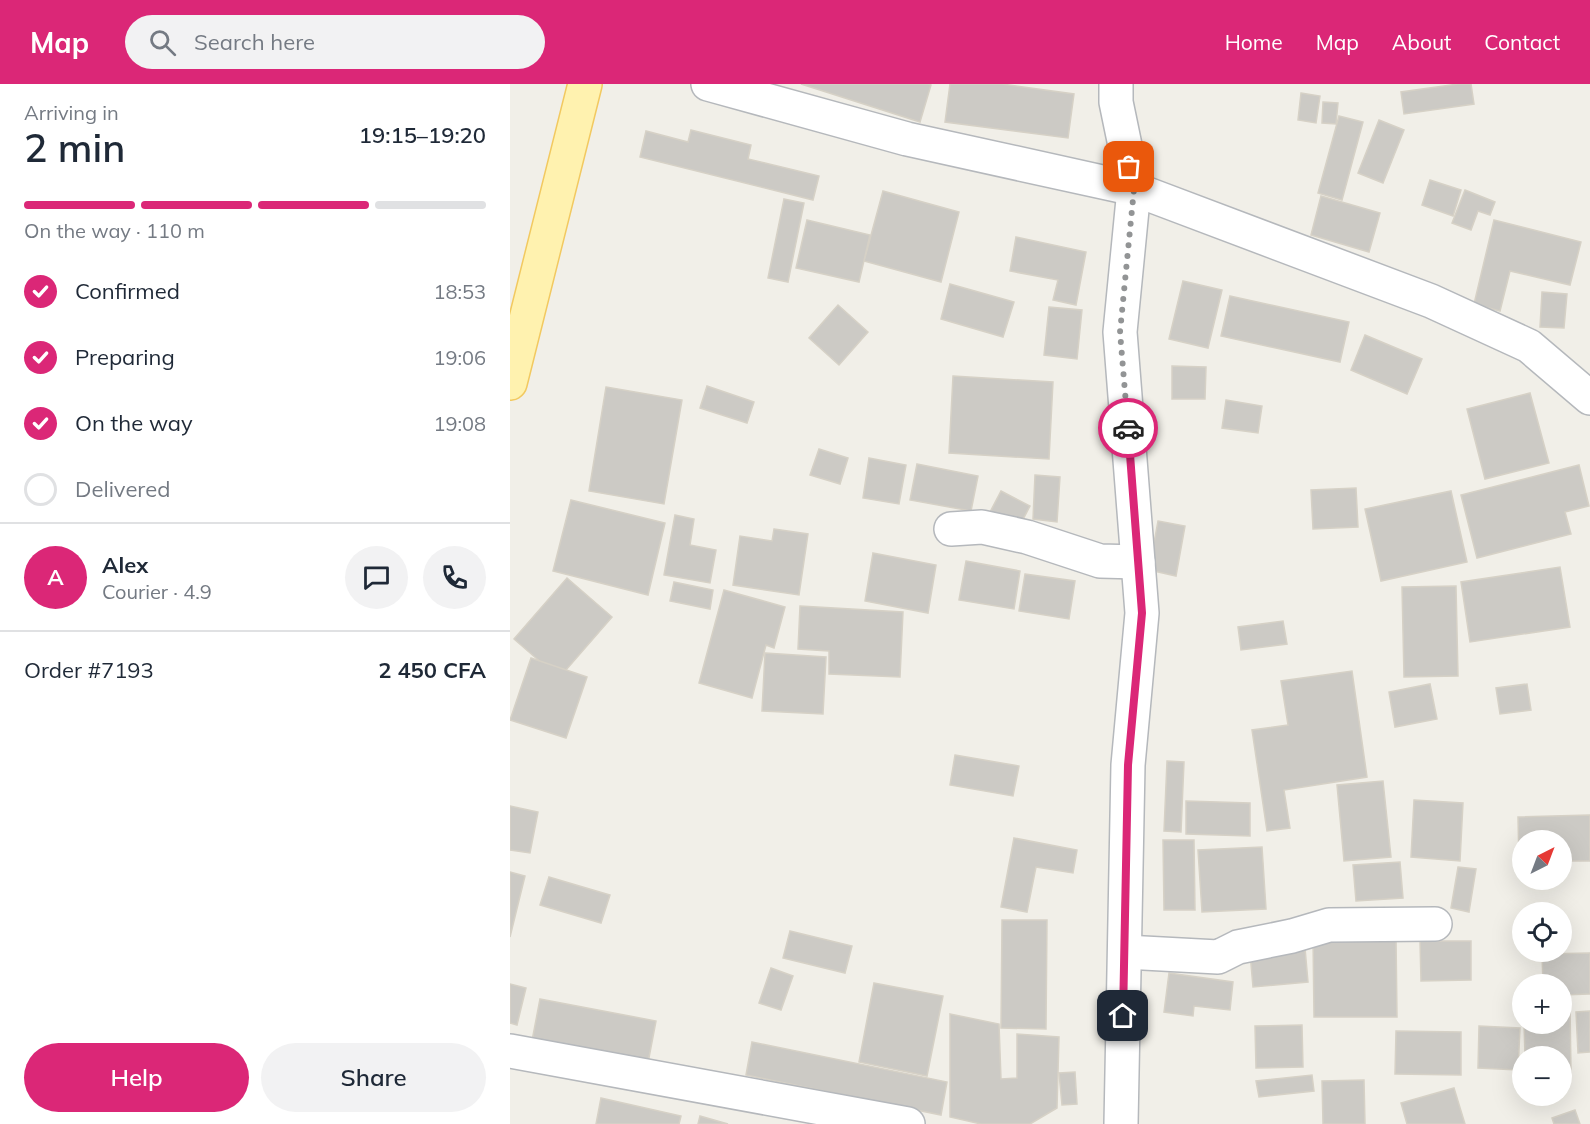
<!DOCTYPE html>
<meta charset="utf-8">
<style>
body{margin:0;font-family:Mulish,sans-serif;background:#f2f2f3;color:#1f2937;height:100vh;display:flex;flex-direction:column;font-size:22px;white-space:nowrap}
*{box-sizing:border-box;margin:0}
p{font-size:20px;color:#747a83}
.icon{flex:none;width:33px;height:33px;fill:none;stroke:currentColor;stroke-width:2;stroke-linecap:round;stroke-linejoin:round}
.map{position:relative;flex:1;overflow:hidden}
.sheet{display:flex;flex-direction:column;background:#fff;width:510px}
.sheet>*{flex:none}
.needle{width:39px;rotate:42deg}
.buttons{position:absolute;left:1002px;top:746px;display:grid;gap:12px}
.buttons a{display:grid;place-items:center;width:60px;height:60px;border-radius:50%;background:#fff;box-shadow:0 6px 24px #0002;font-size:30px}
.pin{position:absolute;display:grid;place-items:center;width:51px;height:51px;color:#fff;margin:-26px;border-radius:12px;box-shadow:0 3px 9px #0006}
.courier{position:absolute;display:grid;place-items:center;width:60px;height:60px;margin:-30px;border:4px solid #db2777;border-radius:50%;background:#fff;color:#222;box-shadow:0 2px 8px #0007}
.headline em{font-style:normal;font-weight:600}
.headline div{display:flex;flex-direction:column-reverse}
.headline{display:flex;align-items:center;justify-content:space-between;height:102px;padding:0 24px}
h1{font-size:39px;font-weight:600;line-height:45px}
.bar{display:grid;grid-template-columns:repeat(4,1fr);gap:9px 6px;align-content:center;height:72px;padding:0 24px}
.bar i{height:8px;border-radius:4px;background:#e0e1e3}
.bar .current{background:#db2777}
.bar p{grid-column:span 4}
.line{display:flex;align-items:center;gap:15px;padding:0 24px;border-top:2px solid #e0e1e3}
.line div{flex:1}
.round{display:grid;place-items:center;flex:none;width:63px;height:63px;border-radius:32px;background:#f2f2f3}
ol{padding:0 24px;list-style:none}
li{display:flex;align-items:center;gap:18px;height:66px}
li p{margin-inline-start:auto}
li .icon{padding:6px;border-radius:50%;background:#db2777;color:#fff;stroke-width:4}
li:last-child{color:#747a83}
li i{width:33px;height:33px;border:3px solid #e0e1e3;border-radius:50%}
.primary-button{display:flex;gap:12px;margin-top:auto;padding:12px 24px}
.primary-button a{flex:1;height:69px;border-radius:36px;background:#db2777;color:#fff;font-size:24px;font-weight:600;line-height:69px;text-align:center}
.primary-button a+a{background:#f2f2f3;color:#1f2937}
header{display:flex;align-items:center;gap:36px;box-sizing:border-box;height:84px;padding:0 30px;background:#db2777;color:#fff}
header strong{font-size:28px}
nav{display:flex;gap:33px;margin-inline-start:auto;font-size:21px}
.search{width:420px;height:54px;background:#f2f2f3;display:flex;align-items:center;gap:15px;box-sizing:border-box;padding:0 21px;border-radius:33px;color:#747a83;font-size:22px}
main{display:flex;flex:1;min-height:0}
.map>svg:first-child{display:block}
.building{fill:#cccac5;stroke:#d6d1c6;stroke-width:1.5}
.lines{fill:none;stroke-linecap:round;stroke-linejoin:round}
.minor-casing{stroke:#b5b8bc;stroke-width:36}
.primary-casing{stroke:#f2c960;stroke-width:36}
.minor{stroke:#fff;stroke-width:33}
.primary{stroke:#fff2af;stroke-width:33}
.done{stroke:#929495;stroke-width:6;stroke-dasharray:0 10.8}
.route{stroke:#db2777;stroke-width:8}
</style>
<header>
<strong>Map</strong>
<div class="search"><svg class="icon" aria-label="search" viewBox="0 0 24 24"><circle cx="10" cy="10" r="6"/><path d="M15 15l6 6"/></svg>Search here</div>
<nav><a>Home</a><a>Map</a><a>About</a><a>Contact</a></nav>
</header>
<main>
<section class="sheet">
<div class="headline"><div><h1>2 min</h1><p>Arriving in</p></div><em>19:15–19:20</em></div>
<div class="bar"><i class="current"></i><i class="current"></i><i class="current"></i><i></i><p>On the way · 110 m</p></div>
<ol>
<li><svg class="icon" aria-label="check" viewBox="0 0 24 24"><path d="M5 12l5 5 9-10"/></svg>Confirmed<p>18:53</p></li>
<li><svg class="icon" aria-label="check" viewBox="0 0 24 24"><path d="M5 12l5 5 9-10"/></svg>Preparing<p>19:06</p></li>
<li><svg class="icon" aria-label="check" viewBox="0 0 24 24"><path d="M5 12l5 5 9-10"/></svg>On the way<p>19:08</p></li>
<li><i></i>Delivered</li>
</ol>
<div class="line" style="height:108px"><b class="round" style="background:#db2777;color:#fff">A</b><div><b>Alex</b><p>Courier · 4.9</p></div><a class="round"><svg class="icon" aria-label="chat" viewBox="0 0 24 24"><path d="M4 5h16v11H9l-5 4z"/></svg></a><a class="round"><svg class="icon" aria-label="phone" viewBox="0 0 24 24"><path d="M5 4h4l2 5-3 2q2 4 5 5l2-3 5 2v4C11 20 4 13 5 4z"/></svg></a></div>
<div class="line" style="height:78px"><div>Order #7193</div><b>2 450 CFA</b></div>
<div class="primary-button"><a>Help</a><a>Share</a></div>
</section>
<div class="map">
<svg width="1080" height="1040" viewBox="0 0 1080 1040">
<rect width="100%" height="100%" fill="#f1efe8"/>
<g class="building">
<path d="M291,0h127l3,1 -11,37z"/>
<path d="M440,0h52l72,10 -6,44 -123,-16z"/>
<path d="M948,0h13l3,20 -70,10 -3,-22z"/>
<path d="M791,9l19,3 -4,27 -18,-3z"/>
<path d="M813,18l15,1 -2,21 -14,-1z"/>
<path d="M829,32l24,6 -21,78 -24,-7z"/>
<path d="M869,36l25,10 -21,53 -25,-10z"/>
<path d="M181,46l60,15 -3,14 71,17 -6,24 -173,-43 6,-26 42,11z"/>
<path d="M920,96l31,10 -8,26 -31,-11z"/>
<path d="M955,106l30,12 -5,13 -12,-4 -7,19 -19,-7z"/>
<path d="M373,107l76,21 -18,70 -77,-21z"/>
<path d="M811,112l59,17 -11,39 -58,-17z"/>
<path d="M274,115l20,4 -16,79 -20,-4z"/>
<path d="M297,136l63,15 -11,47 -63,-14z"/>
<path d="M984,136l87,22 -11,43 -60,-14 -10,40 -26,-7z"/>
<path d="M506,153l70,15 -10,53 -23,-5 5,-20 -48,-9z"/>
<path d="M673,197l39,9 -14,58 -39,-9z"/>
<path d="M440,200l64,18 -11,35 -62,-18z"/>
<path d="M1032,208l25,2 -3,34 -24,-1z"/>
<path d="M720,212l119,26 -9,40 -119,-26z"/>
<path d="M328,221l30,27 -29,33 -30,-27z"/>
<path d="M539,223l33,3 -5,49 -33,-4z"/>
<path d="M855,251l57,24 -15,35 -56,-24z"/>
<path d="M662,282l34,1 -1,32h-33z"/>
<path d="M443,292l100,6 -4,77 -100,-6z"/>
<path d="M197,302l47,16 -7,21 -47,-15z"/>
<path d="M96,303l76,13 -18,104 -75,-13z"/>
<path d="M1020,309l19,70 -64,16 -18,-70z"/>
<path d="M716,316l36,6 -4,27 -36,-5z"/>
<path d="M309,365l29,9 -8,26 -30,-9z"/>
<path d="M359,374l37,7 -7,39 -36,-6z"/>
<path d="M407,380l61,12 -7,35 -61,-11z"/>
<path d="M1069,381l10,41 -24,6 6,22 -94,24 -16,-63z"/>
<path d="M525,391l25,2 -3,45 -24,-3z"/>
<path d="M846,404l2,39 -45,2 -2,-39z"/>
<path d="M491,407l29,15 -12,23 -29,-15z"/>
<path d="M941,407l16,71 -86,19 -16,-72z"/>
<path d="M61,416l94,23 -17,72 -95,-24z"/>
<path d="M165,431l19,4 -4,26 26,5 -6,33 -46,-8z"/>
<path d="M648,437l27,5 -9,50 -27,-6z"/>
<path d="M264,445l34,5 -9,61 -66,-10 7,-49 32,5z"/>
<path d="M363,469l63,12 -8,48 -63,-12z"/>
<path d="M456,477l54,10 -6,38 -55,-9z"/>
<path d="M1050,483l10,60 -100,15 -9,-60z"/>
<path d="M515,490l50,7 -6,38 -50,-8z"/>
<path d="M57,494l45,39 -53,61 -45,-39z"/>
<path d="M164,498l39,8 -3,19 -40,-8z"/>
<path d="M946,502l2,90 -54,1 -2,-90z"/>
<path d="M214,506l61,17 -11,41 -8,-3 -14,53 -53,-15z"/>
<path d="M290,522l103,6 -3,65 -71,-3v-23l-31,-2z"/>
<path d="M773,537l4,23 -46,6 -3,-23z"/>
<path d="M255,569l61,4 -3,57 -61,-3z"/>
<path d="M21,574l56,19 -21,61 -56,-18z"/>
<path d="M842,587l15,106 -83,13 6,38 -23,3 -15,-101 36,-5 -7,-44z"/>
<path d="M920,600l7,35 -42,8 -6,-35z"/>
<path d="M1017,600l4,26 -31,4 -4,-26z"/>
<path d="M445,671l64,11 -6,30 -63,-11z"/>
<path d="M657,677l17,1 -3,70 -17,-1z"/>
<path d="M873,697l8,76 -47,4 -7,-76z"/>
<path d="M904,716l49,3 -3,58 -49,-4z"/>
<path d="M676,717l64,2v33l-64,-2z"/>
<path d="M0,722l28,6 -8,41 -20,-3z"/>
<path d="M1080,731v46h-28v-21h-40v22h-3l-1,-45z"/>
<path d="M504,754l63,12 -4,23 -37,-6 -9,45 -26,-5z"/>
<path d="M653,756h31l1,70h-31z"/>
<path d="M752,763l4,62 -64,3 -4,-62z"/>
<path d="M890,778l3,36 -47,3 -3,-36z"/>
<path d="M948,783l18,2 -7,43 -18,-4z"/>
<path d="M0,788l15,4 -15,61z"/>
<path d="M39,793l61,18 -9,28 -61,-18z"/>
<path d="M492,836h45l-1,109 -45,-1z"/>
<path d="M280,847l62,15 -7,27 -62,-15z"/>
<path d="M803,853h83l1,80h-83z"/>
<path d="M910,857h51v39l-50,1z"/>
<path d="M795,864l3,34 -55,5 -3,-34z"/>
<path d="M1080,869v41l-28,1v-11h-19l-1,-30z"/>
<path d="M261,884l22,8 -12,34 -22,-7z"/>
<path d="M659,889l64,9 -3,28 -36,-4 -1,10 -29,-4z"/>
<path d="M364,899l69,13 -16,80 -68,-14z"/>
<path d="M0,900l16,4 -9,37 -7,-2z"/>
<path d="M30,915l116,22 -9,47 -116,-22z"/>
<path d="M1052,920h8l1,69h-9v-17h-37l-1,-33h38z"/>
<path d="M1080,927v41l-12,1 -2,-41z"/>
<path d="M440,930l49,10 2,55 16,-1v-44l42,3 -2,71 -27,16h-49l-31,-7z"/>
<path d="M792,941l1,42 -47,1 -1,-42z"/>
<path d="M969,942l41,2 -2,42 -40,-2z"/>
<path d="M886,947l65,1v43l-66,-1z"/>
<path d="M242,958l195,40 -6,33 -195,-40z"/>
<path d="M565,988l2,32 -15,1 -3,-32z"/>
<path d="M802,991l2,16 -55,6 -3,-16z"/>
<path d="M854,996l1,44h-42l-1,-43z"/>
<path d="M944,1004l11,36h-58l-6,-21z"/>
<path d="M91,1014l80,18 -2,8h-83z"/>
<path d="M1065,1026l5,14h-26l-2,-6z"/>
<path d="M190,1032l28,8h-30z"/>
</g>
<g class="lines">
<g class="minor-casing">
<g id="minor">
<path d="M198,0l199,55 227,50 297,112 98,45 61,52"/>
<path d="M606,0v18l18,87 -14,143 22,281 -14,152 -7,359"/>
<path d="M441,445l31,-2 45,10 73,24 38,1"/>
<path d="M615,868l93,5 20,-10 54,-11 37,-11 106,-1"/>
<path d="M0,967l398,73"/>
</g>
</g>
<g class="primary-casing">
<path id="primary" d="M0,299l75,-299"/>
</g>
<use href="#minor" class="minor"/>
<use href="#primary" class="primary"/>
</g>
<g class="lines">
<path class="done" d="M618,344l-8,-96 14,-143 -5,-22"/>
<path class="route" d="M613,932l5,-251 14,-152 -14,-185"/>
</g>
</svg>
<div class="buttons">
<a><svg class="needle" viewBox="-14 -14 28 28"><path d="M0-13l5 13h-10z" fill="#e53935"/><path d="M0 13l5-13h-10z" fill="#747a83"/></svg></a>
<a><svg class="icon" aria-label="locate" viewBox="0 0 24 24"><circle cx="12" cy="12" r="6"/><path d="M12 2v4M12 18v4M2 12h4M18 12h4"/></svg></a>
<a>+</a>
<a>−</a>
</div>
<div class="pin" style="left:619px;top:83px;background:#ea580c"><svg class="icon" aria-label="bag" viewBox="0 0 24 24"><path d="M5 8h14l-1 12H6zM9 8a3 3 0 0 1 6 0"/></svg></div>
<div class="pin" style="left:613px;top:932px;background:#1f2937"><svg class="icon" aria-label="home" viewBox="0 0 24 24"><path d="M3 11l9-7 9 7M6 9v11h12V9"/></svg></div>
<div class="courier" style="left:618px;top:344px"><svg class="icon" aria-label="car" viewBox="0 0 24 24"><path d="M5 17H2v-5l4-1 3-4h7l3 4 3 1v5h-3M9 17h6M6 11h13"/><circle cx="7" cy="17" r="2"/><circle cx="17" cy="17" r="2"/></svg></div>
</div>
</main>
